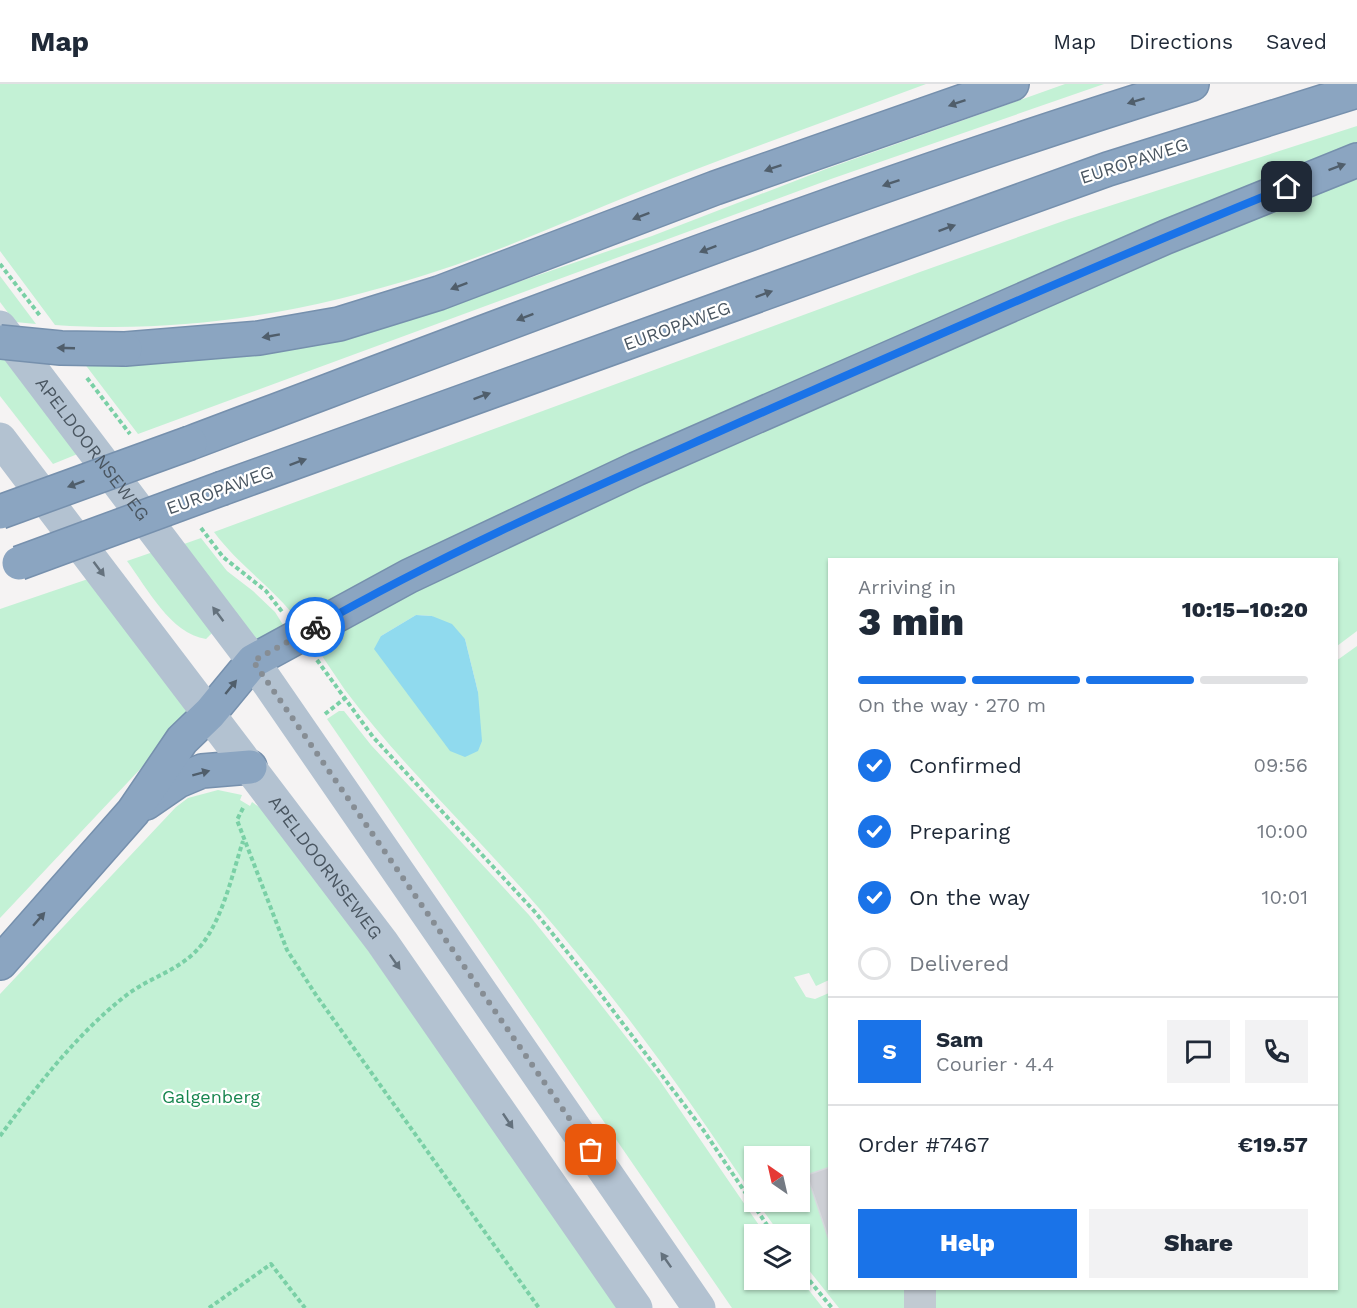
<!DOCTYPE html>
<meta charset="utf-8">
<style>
body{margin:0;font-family:"Work Sans",sans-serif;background:#f2f2f3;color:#1f2937;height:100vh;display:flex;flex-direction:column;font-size:22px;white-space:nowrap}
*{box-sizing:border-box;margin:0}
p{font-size:20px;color:#747a83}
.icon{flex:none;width:33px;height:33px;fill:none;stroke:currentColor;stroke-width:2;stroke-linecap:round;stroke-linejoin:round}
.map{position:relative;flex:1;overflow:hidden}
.sheet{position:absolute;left:828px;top:474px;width:510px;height:732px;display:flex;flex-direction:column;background:#fff;border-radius:0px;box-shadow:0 2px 4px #0004}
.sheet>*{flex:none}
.needle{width:39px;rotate:326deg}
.controls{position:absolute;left:744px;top:1062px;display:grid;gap:12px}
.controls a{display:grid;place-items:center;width:66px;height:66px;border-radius:0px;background:#fff;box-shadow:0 2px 4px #0004;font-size:30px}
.pin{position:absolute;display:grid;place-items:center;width:51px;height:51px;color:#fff;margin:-26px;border-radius:12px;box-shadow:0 3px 9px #0006}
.courier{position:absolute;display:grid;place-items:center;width:60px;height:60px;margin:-30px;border:4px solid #1a73e8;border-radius:50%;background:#fff;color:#222;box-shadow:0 2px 8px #0007}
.overview em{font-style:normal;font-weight:800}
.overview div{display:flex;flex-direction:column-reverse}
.overview{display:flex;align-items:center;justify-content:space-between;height:102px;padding:0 30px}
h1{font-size:39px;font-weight:800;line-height:45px}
.bar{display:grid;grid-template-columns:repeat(4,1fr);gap:9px 6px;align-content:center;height:72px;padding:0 30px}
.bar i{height:8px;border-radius:4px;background:#e0e1e3}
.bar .active{background:#1a73e8}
.bar p{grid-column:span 4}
.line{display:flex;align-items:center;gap:15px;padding:0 30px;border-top:2px solid #e0e1e3}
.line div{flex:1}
.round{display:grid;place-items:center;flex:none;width:63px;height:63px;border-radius:0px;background:#f2f2f3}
ol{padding:0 30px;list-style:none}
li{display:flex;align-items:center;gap:18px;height:66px}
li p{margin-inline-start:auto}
li .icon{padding:6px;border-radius:50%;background:#1a73e8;color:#fff;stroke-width:4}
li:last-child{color:#747a83}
li i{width:33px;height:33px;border:3px solid #e0e1e3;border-radius:50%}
.action{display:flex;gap:12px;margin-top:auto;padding:12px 30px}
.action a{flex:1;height:69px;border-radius:0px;background:#1a73e8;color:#fff;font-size:24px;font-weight:800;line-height:69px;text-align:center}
.action a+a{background:#f2f2f3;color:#1f2937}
header{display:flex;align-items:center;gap:36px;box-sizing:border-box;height:84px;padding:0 30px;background:#fff;border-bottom:2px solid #e0e1e3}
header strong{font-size:28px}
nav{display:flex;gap:33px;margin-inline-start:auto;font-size:21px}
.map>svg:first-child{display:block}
.green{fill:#c3f1d5;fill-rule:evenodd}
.water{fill:#90daee}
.building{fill:#cdcfd5;stroke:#d7d9de;stroke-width:1.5}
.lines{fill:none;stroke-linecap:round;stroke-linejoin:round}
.motorway-casing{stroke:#7690ad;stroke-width:36}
.path{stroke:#7ad0a6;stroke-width:4;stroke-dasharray:4.5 3;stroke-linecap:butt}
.minor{stroke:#c1cad2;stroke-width:32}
.primary{stroke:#b3c2d1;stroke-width:33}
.motorway{stroke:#8ba5c1;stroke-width:33}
.motorway-bridge-casing{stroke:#7690ad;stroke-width:36;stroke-linecap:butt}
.motorway-bridge{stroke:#8ba5c1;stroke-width:33}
.oneway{fill:#505e6b}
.oneway2{fill:#64717d}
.done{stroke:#868d94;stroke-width:6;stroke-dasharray:0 10.8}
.route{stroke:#1a73e8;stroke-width:8}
.labels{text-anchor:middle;stroke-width:4.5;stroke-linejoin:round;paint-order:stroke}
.street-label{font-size:18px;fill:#4a5661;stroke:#fff}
.park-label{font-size:18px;fill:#17864f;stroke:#fff}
</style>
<header>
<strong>Map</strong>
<nav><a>Map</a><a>Directions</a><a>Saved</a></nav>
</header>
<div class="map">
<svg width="1357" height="1224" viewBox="0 0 1357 1224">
<rect width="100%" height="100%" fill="#f5f3f3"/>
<g class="green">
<path d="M0,0h926c-94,35 -189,69 -283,106 -72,29 -144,62 -218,85 -121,38 -243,59 -370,50l-55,-74z"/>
<path d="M1065,0h39l-273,95 -693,255 -54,-71 329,-45 239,-82 174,-67z"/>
<path d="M1357,42v19l-1058,477c-25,-34 -60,-56 -85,-90l706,-260 149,-53z"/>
<path d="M1357,92v455l-20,15 -1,-86h-506l-1,420 -13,6 -7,-13 -15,4 12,20 9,2 14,-6 1,295 85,1v19h-76l-39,-49v-25h-20l-23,-32h43v-46h-46v41c-66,-100 -137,-199 -216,-290 -63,-73 -135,-140 -193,-217l-27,-40 8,-19c340,-160 683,-312 1031,-455zM416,531l16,1 33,23 13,53 -97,-56z"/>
<path d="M0,192l36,48 -21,-2 -15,-20z"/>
<path d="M0,272l6,1 74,96 -27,11 -53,-68z"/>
<path d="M201,454l26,33 26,20 22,21 10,16 -28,14 -73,-98z"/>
<path d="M156,467l57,81 -7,7c-35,-5 -59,-51 -79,-78z"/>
<path d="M88,495l104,135 -192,204v-309z"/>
<path d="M1357,562v662h-431l-1,-19 411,-1v-627z"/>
<path d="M339,627h5l27,34 158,170 62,77 67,86 107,156h-11v46l46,-1 23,29h-91l-405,-589z"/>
<path d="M218,706l24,5 -2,5 10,6 2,-4 10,7 85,111 271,388h-618v-314l176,-187 12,-9z"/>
</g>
<path class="water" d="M416,531l16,1 20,8 13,15 13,53 4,49 -4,10 -13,6 -15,-6 -76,-102 7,-13z"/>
<path class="building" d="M830,1083v73h-1l-22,-65z"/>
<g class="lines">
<g class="motorway-casing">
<g id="motorway">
<path d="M125,265l134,-11 80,-14 100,-31 276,-105 297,-104"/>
<path d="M190,359c332,-125 663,-254 1002,-359"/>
<path d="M223,404l885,-319 249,-78"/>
<path d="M146,719l32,-22 24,-10 48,-4"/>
<path d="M0,879l133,-151 49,-72 28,-27 43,-52 156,-85 227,-107 530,-232 191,-77"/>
</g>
</g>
<g class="path">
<path d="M0,180l41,53"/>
<path d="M87,294l43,56"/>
<path d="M201,444l22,29 43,34 17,22"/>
<path d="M317,576l56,77 163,176 60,75 108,143 69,103"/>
<path d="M325,630l19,-15"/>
<path d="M243,724l-6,12 50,130 29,45 223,313"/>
<path d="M0,1052c37,-50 75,-100 124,-139 26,-21 58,-26 79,-54 21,-29 29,-68 40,-102"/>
<path d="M800,1185l32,39"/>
<path d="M209,1224l62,-44 34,44"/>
</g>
<path class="minor" d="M920,1204v20"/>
<g class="primary">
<path id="s1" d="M0,243l253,334 446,647"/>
<path id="s2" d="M0,355l382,503 254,366"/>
</g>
<use href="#motorway" class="motorway"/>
<g class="motorway-bridge-casing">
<g id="motorway-bridge">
<path d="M0,258l61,6 64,1"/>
<path d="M0,428l190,-69"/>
<path d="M19,479l204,-75"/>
</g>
</g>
<use href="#motorway-bridge" class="motorway-bridge"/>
</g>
<defs><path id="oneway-solid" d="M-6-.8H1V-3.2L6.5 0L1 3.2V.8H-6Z" transform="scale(1.5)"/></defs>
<g class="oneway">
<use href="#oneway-solid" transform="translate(1136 17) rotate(163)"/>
<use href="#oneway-solid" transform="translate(957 19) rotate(161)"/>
<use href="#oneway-solid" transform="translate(1337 83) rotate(-20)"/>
<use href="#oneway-solid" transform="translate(773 84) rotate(161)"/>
<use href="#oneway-solid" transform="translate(891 99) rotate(161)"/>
<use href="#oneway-solid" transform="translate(641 132) rotate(159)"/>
<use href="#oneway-solid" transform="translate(947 144) rotate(-20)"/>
<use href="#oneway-solid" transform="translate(708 165) rotate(159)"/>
<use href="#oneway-solid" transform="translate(459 202) rotate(159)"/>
<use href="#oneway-solid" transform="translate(764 210) rotate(-20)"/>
<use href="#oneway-solid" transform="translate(525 233) rotate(159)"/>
<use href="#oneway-solid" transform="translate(271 252) rotate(170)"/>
<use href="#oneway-solid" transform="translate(66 264) rotate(-178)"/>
<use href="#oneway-solid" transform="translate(482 312) rotate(-20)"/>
<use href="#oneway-solid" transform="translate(298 378) rotate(-20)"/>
<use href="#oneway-solid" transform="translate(76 400) rotate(160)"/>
<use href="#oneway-solid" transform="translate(231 603) rotate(-51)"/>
<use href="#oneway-solid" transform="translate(201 689) rotate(-15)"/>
<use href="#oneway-solid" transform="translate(39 835) rotate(-49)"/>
</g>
<g class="oneway2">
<use href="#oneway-solid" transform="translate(99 485) rotate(53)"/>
<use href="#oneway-solid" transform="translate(218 530) rotate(-127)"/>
<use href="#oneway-solid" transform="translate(395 878) rotate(55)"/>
<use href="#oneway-solid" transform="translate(508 1037) rotate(56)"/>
<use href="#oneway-solid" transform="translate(666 1176) rotate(-125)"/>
</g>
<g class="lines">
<path class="done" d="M315,543l-62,34 338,489"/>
<path class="route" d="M315,543c138,-79 285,-142 430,-207 180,-79 360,-159 542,-233"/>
</g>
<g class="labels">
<g class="street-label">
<text transform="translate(1134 77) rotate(-18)" y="6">EUROPAWEG</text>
<text transform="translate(677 242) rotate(-20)" y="6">EUROPAWEG</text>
<text dy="6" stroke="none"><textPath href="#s1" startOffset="153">APELDOORNSEWEG</textPath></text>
<text transform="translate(220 406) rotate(-20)" y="6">EUROPAWEG</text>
<text dy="6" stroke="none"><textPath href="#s2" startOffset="538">APELDOORNSEWEG</textPath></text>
</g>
<g class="park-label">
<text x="211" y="1019">Galgenberg</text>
</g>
</g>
</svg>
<div class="controls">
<a><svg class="needle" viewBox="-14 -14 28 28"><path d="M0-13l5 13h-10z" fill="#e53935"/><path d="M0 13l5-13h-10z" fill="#747a83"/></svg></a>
<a><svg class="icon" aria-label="layers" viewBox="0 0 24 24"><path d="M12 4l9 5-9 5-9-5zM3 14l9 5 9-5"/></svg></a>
</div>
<div class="pin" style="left:591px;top:1066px;background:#ea580c"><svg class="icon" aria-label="bag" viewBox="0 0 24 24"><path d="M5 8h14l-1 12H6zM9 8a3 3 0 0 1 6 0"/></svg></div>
<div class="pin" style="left:1287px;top:103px;background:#1f2937"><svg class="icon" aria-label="home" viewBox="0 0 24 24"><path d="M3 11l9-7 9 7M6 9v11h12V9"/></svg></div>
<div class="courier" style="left:315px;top:543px"><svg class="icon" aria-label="bike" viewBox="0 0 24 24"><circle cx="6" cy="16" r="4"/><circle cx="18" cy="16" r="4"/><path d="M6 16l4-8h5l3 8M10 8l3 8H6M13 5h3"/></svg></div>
<section class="sheet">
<div class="overview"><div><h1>3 min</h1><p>Arriving in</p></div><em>10:15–10:20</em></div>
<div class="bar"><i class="active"></i><i class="active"></i><i class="active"></i><i></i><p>On the way · 270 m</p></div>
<ol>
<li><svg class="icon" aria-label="check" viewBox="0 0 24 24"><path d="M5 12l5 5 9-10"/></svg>Confirmed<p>09:56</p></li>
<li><svg class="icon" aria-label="check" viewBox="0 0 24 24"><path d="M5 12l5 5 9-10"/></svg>Preparing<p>10:00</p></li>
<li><svg class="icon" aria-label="check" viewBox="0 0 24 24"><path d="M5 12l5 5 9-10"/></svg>On the way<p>10:01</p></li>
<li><i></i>Delivered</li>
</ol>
<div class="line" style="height:108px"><b class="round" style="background:#1a73e8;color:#fff">S</b><div><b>Sam</b><p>Courier · 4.4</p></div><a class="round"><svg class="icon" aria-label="chat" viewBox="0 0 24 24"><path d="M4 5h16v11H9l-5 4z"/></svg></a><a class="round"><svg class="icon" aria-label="phone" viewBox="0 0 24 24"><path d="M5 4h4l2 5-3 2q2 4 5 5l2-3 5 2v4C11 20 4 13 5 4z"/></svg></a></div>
<div class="line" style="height:78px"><div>Order #7467</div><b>€19.57</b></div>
<div class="action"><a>Help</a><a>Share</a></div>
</section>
</div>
